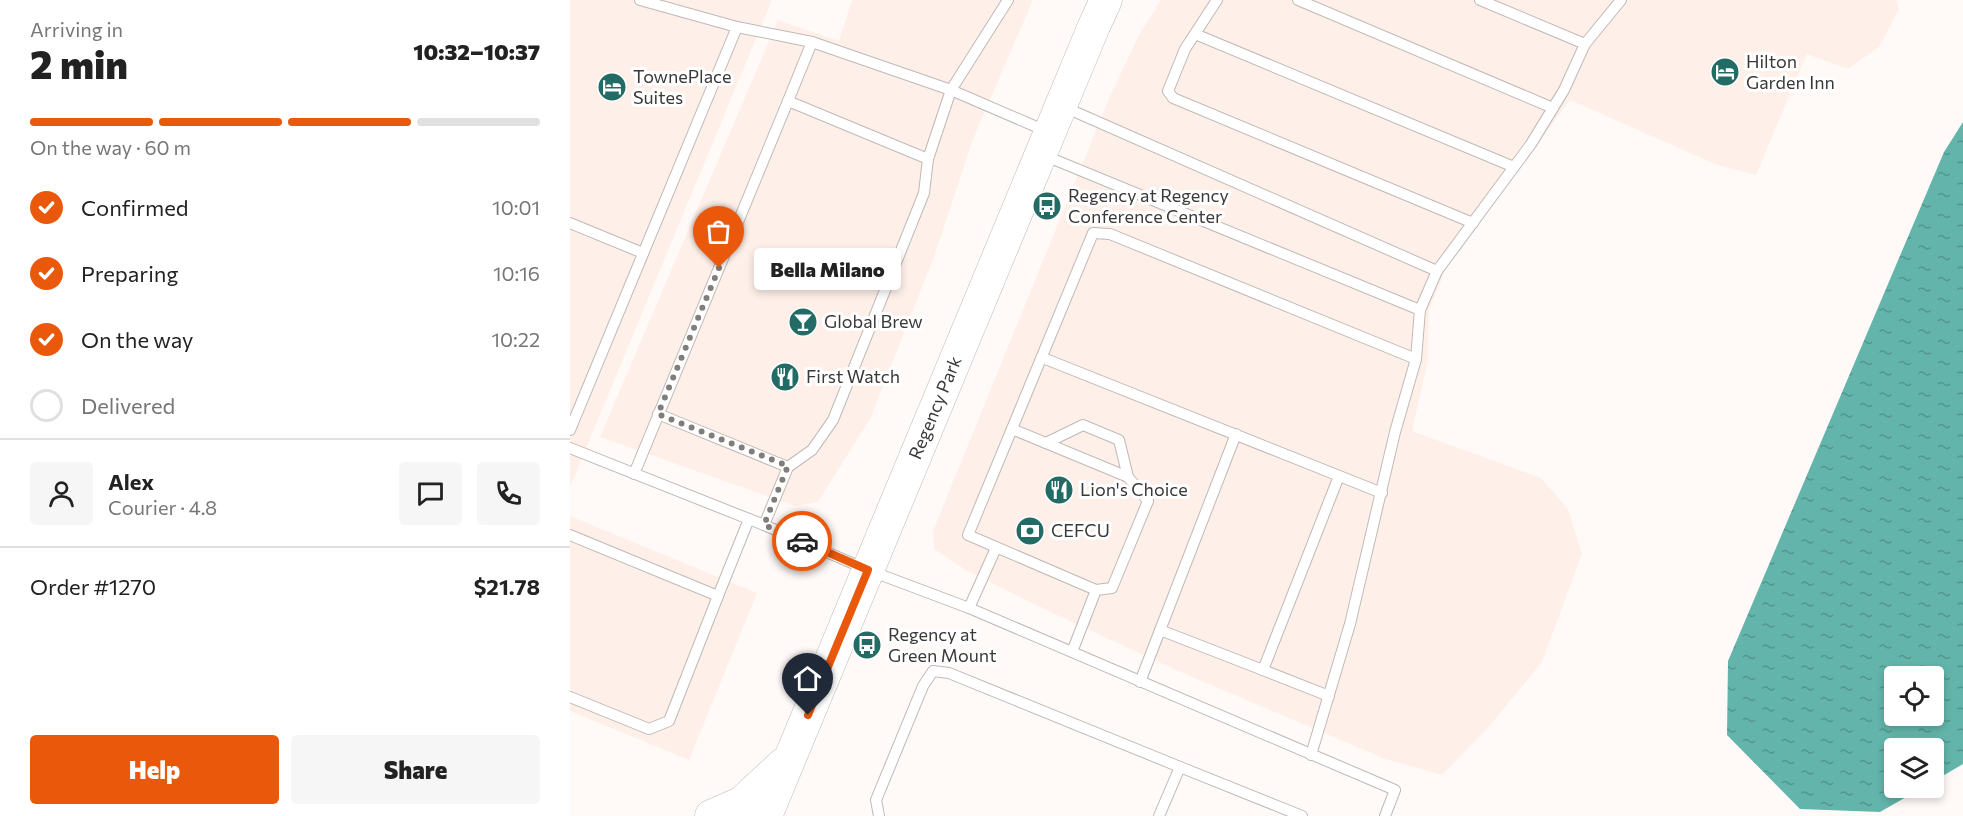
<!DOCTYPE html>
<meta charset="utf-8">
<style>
body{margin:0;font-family:Commissioner,sans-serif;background:#f6f6f6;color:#222;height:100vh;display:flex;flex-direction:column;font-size:22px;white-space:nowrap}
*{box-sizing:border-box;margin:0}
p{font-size:20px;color:#767676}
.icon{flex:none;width:33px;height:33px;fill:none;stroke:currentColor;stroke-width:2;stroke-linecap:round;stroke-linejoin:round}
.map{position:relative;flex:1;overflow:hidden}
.side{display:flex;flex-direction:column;background:#fff;width:570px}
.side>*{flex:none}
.tools{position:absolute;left:1314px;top:666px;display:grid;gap:12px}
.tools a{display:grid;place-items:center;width:60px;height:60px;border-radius:6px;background:#fff;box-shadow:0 3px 9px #0003;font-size:30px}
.pin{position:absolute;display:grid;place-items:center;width:51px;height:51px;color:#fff;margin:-62px -26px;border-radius:50% 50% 50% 0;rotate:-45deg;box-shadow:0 0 6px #0007}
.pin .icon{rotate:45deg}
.courier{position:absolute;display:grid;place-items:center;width:60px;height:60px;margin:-30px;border:4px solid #ea580c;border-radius:50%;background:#fff;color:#222;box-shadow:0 2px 8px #0007}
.bubble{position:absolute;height:42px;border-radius:6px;background:#fff;box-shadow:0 3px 9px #0003;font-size:20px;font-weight:800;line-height:42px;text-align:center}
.headline em{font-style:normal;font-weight:800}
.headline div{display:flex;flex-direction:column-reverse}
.headline{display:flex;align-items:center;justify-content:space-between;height:102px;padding:0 30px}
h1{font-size:39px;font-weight:800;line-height:45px}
.bar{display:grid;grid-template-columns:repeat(4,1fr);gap:9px 6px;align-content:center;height:72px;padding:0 30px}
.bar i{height:8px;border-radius:4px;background:#e0e0e0}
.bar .active{background:#ea580c}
.bar p{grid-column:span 4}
.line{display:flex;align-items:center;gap:15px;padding:0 30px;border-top:2px solid #e0e0e0}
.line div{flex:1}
.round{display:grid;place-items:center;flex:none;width:63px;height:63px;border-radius:6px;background:#f6f6f6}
ol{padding:0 30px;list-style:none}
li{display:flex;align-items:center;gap:18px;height:66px}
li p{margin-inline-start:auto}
li .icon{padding:6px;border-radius:50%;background:#ea580c;color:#fff;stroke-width:4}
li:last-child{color:#767676}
li i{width:33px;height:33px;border:3px solid #e0e0e0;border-radius:50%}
.cta{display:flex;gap:12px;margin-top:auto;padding:12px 30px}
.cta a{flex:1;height:69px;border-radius:6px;background:#ea580c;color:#fff;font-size:24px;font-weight:800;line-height:69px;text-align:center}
.cta a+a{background:#f6f6f6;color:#222}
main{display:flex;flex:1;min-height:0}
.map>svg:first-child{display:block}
.built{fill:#fef0e9}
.water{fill:url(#water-ripples);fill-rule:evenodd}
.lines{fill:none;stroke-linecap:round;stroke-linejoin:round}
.lane-casing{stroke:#beb9b6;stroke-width:12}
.secondary-casing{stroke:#beb9b6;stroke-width:33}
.lane{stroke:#fff;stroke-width:10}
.secondary{stroke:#fff;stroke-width:32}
.done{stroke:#807d7b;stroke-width:6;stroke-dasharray:0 10.8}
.route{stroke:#ea580c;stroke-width:8}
.labels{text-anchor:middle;stroke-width:6;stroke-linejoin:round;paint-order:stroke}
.poi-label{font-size:18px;fill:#3b3938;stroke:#fff;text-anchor:start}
.street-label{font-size:18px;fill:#3b3938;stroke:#fff}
</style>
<main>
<section class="side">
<div class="headline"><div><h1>2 min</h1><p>Arriving in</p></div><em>10:32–10:37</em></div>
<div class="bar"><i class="active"></i><i class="active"></i><i class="active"></i><i></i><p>On the way · 60 m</p></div>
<ol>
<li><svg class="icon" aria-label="check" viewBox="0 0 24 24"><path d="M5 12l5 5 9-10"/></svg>Confirmed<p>10:01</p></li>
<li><svg class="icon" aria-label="check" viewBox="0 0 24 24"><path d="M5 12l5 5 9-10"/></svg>Preparing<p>10:16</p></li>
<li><svg class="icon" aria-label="check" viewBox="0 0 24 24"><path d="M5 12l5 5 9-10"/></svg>On the way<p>10:22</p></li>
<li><i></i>Delivered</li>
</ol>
<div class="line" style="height:108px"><a class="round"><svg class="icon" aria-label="person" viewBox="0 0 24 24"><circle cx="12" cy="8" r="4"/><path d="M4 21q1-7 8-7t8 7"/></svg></a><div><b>Alex</b><p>Courier · 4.8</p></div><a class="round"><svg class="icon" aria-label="chat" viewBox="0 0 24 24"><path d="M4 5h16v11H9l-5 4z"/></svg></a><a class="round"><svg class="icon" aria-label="phone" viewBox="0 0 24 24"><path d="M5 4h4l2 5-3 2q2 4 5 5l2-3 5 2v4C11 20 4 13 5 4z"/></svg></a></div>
<div class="line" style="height:78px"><div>Order #1270</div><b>$21.78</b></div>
<div class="cta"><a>Help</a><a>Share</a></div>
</section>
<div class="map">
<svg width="1393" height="816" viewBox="0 0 1393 816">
<defs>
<pattern id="water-ripples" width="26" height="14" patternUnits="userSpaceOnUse" patternTransform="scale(1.5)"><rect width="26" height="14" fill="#63b5ab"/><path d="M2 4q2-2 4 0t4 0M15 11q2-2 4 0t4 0" fill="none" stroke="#53948c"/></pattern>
</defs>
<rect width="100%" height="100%" fill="#fffaf8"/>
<g class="built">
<path d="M0,0h202l-202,487z"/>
<path d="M282,0h181l-60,139 -39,118 -64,162 -52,83 -23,4 -195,-69 178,-417 61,21z"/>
<path d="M591,0h735l3,9 -20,38 -31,22 -41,-15 -51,121 -39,-10 -147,-65 -124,169 -17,41 -1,50 -16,71 129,47 27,31 14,45 -40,108 -55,67 -45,46 -57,-16 -209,-89 -115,-53 -92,-45 -35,-23 -1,-18 177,-435 29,-61z"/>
<path d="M0,516l187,77 -68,167 -119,-49z"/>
</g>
<path class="water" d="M1393,122v642l-29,17v-33h-40v40h28l-42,24 -80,-3 -73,-74 1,-74 216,-509zM1324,676h40v40h-40z"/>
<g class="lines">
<g class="lane-casing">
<g id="lane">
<path d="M647,0l-32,49 -17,42 5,7 300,125"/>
<path d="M728,0l255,108"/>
<path d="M910,0l105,44"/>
<path d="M167,27l75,15 139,48 57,-90"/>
<path d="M625,34l319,133"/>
<path d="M242,42l-24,59 140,58"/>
<path d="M494,107l373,164"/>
<path d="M473,155l377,155"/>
<path d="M0,223l73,30"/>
<path d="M473,358l339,135"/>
<path d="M88,414l130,53"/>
<path d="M442,429l116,48 20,24 -36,87 -16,2 -128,-55 125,-302 17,1 306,125"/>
<path d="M0,430l167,-403 -97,-27"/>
<path d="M476,443l37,-18 36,15 9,37"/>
<path d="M0,448l194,77 104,45 101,38 426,182 -10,26"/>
<path d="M64,474l154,-373"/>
<path d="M194,525l24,-58 24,-17 21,-30 91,-227 4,-34 23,-69 95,41"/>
<path d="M0,535l148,61 31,-77"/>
<path d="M399,608l27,-60"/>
<path d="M590,630l103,40 76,-194"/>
<path d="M502,652l24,-62"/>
<path d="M693,670l66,26"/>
<path d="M570,682l96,-248"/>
<path d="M0,697l79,32 20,-8 49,-125"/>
<path d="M741,755l39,-131 45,-192 21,-73 4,-49 17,-39 94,-127 33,-54 21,-46 36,-44"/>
<path d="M309,816l-3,-16 47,-114 10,-15 16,2 231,94"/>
<path d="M589,816l21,-49 122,49"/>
</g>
</g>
<g class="secondary-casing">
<g id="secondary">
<path d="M141,816l30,-13 42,-39"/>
<path id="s1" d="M196,816l328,-790 12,-26"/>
</g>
</g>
<use href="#lane" class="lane"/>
<use href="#secondary" class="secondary"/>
</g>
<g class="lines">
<path class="done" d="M149,268l-61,146 130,52 -24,59 38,16"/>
<path class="route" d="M232,541l66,29 -60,145"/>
</g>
<defs>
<g id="hotel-disc" transform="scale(1.5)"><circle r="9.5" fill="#236c65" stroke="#fff"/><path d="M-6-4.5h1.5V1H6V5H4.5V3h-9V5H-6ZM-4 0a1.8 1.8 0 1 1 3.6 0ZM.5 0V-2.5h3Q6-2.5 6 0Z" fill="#fff"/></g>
<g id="bus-disc" transform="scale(1.5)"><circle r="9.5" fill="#236c65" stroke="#fff"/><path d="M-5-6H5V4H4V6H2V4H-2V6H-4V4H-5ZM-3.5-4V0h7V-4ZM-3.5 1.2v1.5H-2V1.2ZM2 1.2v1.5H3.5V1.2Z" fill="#fff"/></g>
<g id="bar-disc" transform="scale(1.5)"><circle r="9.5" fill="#236c65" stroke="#fff"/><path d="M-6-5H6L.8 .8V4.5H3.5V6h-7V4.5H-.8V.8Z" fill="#fff"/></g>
<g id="restaurant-disc" transform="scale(1.5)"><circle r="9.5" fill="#236c65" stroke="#fff"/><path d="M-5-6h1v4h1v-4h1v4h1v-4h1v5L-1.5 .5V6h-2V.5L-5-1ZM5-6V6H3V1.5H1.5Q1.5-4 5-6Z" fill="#fff"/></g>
<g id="bank-disc" transform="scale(1.5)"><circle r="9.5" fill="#236c65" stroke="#fff"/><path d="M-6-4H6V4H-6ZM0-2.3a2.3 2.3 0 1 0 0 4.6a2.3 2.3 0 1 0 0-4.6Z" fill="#fff"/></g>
</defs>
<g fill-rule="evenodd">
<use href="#hotel-disc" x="1155" y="72"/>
<use href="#hotel-disc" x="42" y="87"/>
<use href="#bus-disc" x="477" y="206"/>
<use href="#bar-disc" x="233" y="322"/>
<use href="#restaurant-disc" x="215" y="377"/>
<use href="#restaurant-disc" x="489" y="490"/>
<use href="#bank-disc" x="460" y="531"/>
<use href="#bus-disc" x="297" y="645"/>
</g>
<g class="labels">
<g class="poi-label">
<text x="1176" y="68">Hilton<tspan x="1176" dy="21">Garden Inn</tspan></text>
<text x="63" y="83">TownePlace<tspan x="63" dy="21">Suites</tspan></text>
<text x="498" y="202">Regency at Regency<tspan x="498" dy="21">Conference Center</tspan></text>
<text x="254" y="328">Global Brew</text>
<text x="236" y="383">First Watch</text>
<text x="510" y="496">Lion's Choice</text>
<text x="481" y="537">CEFCU</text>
<text x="318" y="641">Regency at<tspan x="318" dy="21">Green Mount</tspan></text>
</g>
<g class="street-label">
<text dy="6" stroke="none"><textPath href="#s1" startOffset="442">Regency Park</textPath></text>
</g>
</g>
</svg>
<div class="tools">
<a><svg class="icon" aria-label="locate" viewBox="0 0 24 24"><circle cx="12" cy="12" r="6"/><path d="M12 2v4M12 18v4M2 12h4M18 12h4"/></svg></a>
<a><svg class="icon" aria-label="layers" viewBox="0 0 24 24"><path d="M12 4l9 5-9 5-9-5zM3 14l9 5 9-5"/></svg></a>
</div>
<div class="pin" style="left:149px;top:268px;background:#ea580c"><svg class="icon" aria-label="bag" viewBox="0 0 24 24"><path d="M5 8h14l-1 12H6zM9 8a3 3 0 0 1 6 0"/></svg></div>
<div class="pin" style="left:238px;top:715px;background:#1f2937"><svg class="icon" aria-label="home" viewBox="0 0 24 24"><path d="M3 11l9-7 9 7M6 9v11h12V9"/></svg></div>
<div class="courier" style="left:232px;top:541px"><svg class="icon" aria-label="car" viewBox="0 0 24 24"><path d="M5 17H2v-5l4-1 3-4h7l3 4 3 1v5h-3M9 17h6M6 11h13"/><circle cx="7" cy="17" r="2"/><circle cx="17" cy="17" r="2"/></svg></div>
<div class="bubble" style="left:184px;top:248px;width:147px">Bella Milano</div>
</div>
</main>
